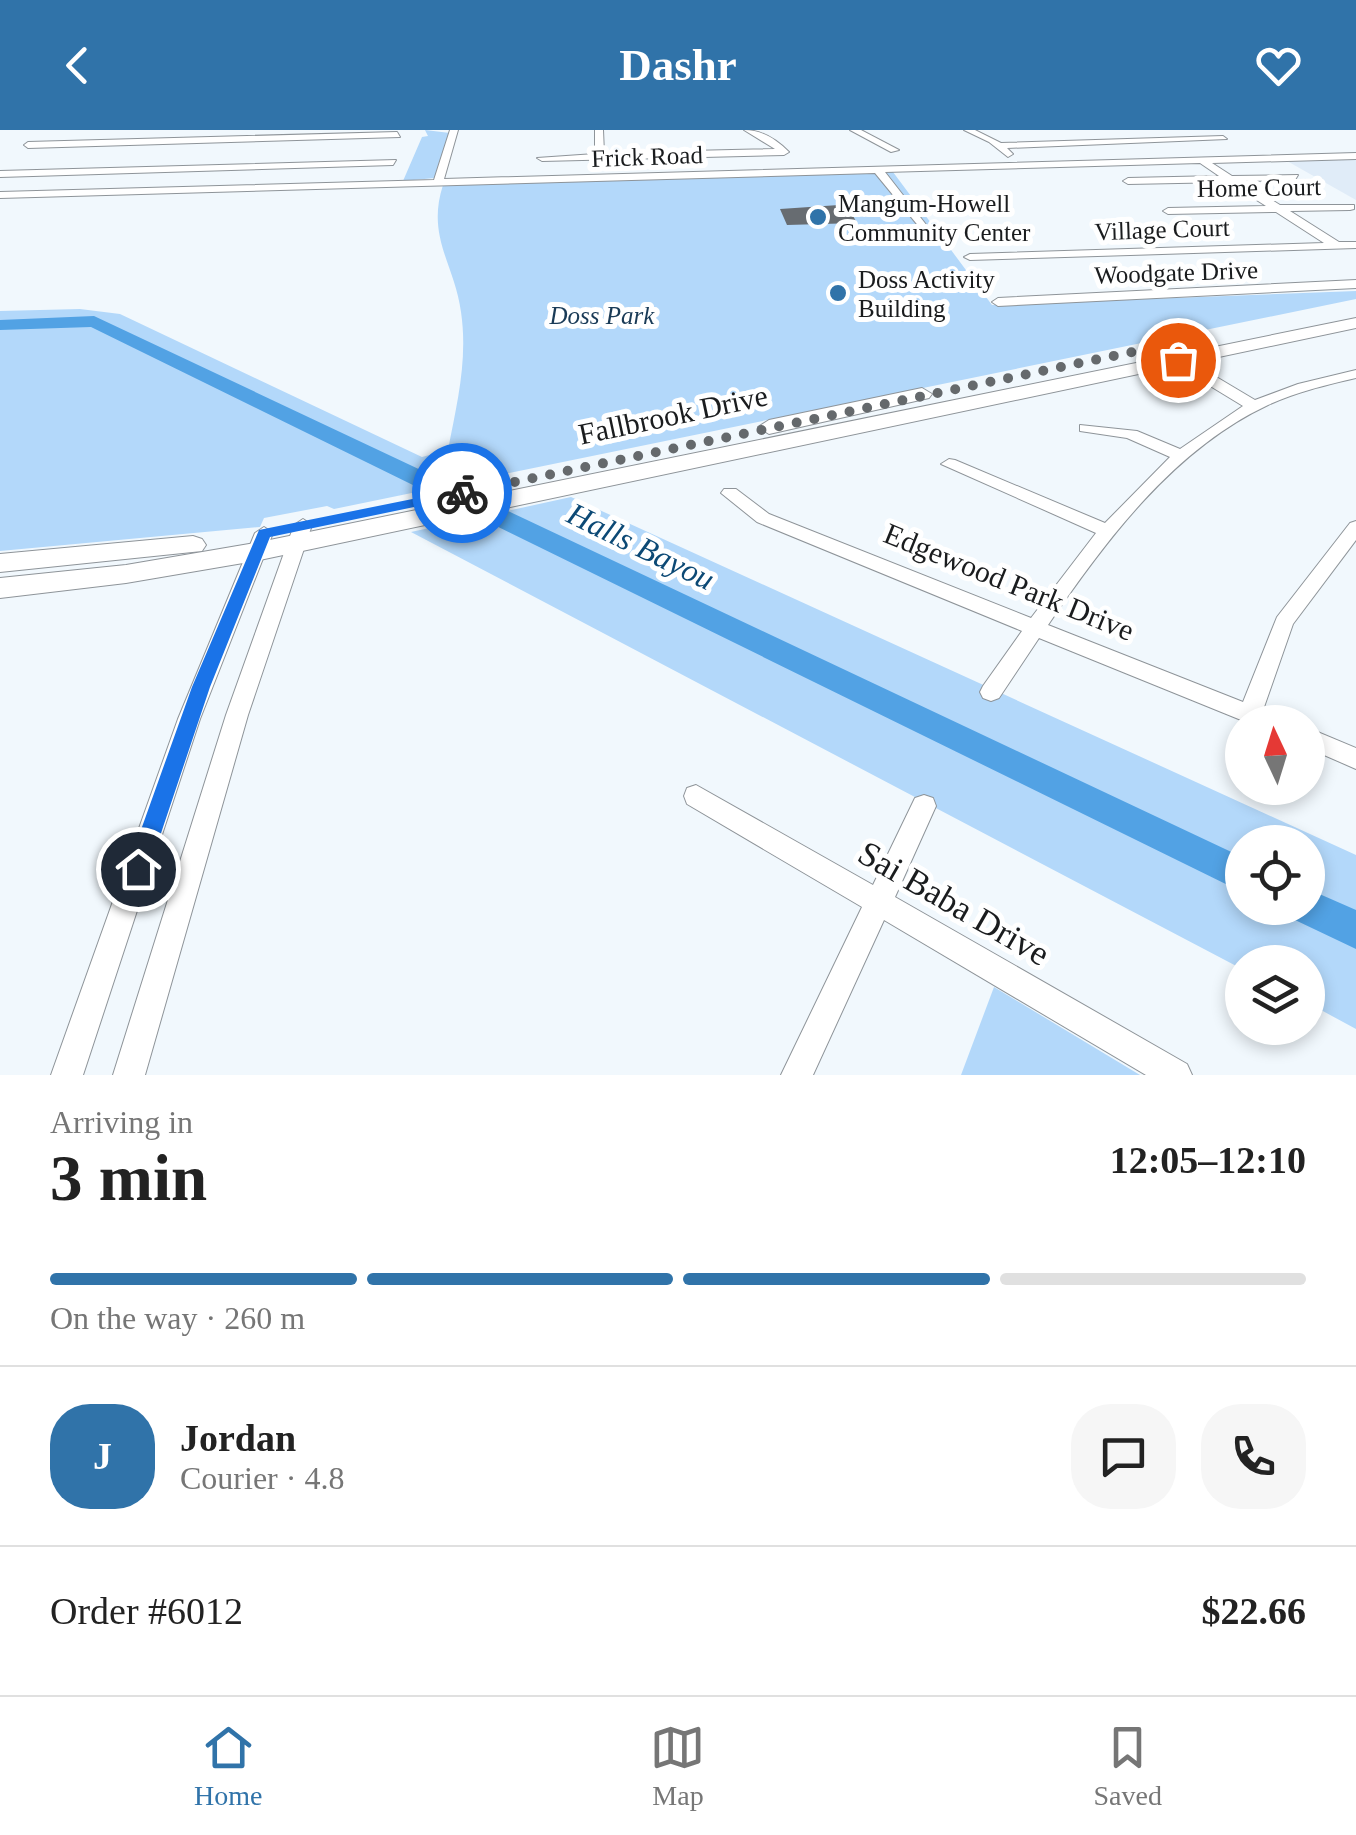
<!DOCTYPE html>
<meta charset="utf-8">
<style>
body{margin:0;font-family:Georgia,serif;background:#f6f6f6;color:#222;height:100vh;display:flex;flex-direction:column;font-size:38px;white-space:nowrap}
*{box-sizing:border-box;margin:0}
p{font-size:32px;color:#767676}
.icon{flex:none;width:55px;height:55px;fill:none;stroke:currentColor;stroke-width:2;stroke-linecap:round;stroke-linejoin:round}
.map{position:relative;height:945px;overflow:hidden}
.side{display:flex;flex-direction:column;background:#fff;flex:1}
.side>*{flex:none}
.needle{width:65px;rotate:356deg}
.tools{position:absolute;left:1225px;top:575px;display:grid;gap:20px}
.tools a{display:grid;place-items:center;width:100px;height:100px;border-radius:50%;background:#fff;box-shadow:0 5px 15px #0003;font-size:50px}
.pin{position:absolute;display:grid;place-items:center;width:85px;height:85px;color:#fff;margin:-42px;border:5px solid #fff;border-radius:50%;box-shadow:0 2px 10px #0007}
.courier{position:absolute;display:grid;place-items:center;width:100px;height:100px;margin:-50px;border:8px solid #1a73e8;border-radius:50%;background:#fff;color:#222;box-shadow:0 2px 12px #0007}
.overview em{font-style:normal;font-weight:700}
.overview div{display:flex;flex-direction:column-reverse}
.overview{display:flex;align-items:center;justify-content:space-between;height:170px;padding:0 50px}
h1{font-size:65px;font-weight:700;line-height:75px}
.bar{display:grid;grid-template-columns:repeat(4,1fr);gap:15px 10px;align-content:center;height:120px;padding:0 50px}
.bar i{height:12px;border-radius:8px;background:#e0e0e0}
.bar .active{background:#3073a9}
.bar p{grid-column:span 4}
.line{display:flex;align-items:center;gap:25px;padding:0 50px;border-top:2px solid #e0e0e0}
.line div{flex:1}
.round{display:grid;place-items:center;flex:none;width:105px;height:105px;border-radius:40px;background:#f6f6f6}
header{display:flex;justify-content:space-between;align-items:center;height:130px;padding:0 50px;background:#3073a9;color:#fff;font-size:45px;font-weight:700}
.dock{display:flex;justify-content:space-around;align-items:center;height:140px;border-top:2px solid #e0e0e0;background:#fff;font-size:28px;color:#767676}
.dock a{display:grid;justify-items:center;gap:5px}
.dock .active{color:#3073a9}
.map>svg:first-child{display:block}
.built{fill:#e0ecf8}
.green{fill:#b3d8fa;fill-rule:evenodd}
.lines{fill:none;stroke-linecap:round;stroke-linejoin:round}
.river{fill:#52a2e4;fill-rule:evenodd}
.building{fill:#676c71}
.minor-casing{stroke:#8e9499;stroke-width:2}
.major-casing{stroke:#8e9499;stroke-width:2}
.minor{fill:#fff;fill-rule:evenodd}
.major{fill:#fff;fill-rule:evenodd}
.route{fill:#1a73e8}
.done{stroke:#65696c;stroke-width:10;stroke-dasharray:0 18}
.poi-dot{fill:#3073a9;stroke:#fff;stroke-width:4}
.labels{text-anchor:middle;stroke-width:10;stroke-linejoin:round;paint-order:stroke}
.far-street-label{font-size:25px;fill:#1a1c1e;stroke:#fff}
.far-poi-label{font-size:25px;fill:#1a1c1e;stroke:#fff;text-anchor:start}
.far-park-label{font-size:25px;font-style:italic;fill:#1a3b57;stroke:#fff}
.street-label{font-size:30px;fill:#1a1c1e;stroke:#fff}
.water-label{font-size:32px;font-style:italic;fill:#0c4975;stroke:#fff}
.near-street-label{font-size:35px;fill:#1a1c1e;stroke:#fff}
</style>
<header><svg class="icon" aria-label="back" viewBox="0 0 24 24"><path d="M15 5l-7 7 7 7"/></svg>Dashr<svg class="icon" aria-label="heart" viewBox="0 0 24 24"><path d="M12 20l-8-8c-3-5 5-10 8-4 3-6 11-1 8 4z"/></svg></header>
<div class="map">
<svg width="1356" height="945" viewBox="0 0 1356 945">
<rect width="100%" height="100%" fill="#f1f8fd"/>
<path class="built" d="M1356,29v41l-69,-39z"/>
<g class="green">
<path d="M425,0l25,3 -15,45 -32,3 19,-44 6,-1z"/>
<path d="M893,42l99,133 364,-14v8l-1022,210 -7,-3 -63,12 -4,9 -260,24v-240l80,-2 40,5 302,143 26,-7c9,-47 20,-90 13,-138 -6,-47 -35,-75 -18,-127z"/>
<path d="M571,367l785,358v174l-48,-26v-41h-66v7l-831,-437zM1242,712h66v66h-66z"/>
<path d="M994,857l146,88h-179z"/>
</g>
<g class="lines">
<g class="river">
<path d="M94,186l1148,541v35l-1151,-565 -91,3v-10z"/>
<path d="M1308,759l48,21v39l-61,-29 -6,-12h19z"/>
</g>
</g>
<path class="building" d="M839,75l9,2 9,16 -70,2 -7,-16z"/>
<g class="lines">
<g class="minor-casing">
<g id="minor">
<path d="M450,0h8l-14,49 912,-26v6l-144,4 20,13 66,-1 -3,5 -54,1 39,24h74v4l-4,1 -60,1 49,31h17v6l-386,12 -6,-3 6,-3 354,-11 -48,-31 -108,2 -5,-3 5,-3 98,-2 -38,-24 -100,2 -5,-3 5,-3 91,-2 -19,-13 -315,9 46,59 -6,3 -50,-61 -875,25v-6l434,-12z"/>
<path d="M595,0h8l1,23 171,-4 -31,-19c18,0 32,9 45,22l-5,3 -242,6 -5,-3 58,-4z"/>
<path d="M850,0h11l38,20 -8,2z"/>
<path d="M964,0h11l26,13 222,-7 4,3 -220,9 6,6 -5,3 -19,-15z"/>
<path d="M397,2l3,5 -372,11 -4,-3 4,-3z"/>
<path d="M396,30l-3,5 -393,12v-6z"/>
<path d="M1356,150v8l-358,18 -6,-4 6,-4z"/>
<path d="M1151,214h10l94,56 43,-16 58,-14v8c-30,7 -60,14 -88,27 -94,44 -163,136 -220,220l195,77 34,-85 73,-94 6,-2v19l-63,84 -30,86 14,5 3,7h-34l-207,-84 -40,60 -8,3 -8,-3 -3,-6 3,-6 39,-55 -265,-109 -36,-29 3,-4h12l33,25 262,104 65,-85 -155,-69 8,-5 6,1 150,63 65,-66 -43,-19 -47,-7v-6l57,6 43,18 63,-43 -92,-56z"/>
<path d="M303,389l9,6 -64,190 -103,360h-32l113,-360 68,-190z"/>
<path d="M264,397l9,6 -73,186 -117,356h-32l127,-356 77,-186z"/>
<path d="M1308,598l48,20v21l-48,-21z"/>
<path d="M696,655l177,100 42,-87 9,-3 9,3 3,8 -41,91 292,167 5,11h-46l-262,-155 -71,155h-32l81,-168 -175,-103 -3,-8 3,-8z"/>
</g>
</g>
<g class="major-casing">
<g id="major">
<path d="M1356,188v10l-1101,233 -129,22 -126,15v-20l126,-13 129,-22z"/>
<path d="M922,258l10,6 -3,4 -160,36 -11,-7 11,-7z"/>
<path d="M193,406l9,3 4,6 -4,6 -202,21v-18z"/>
</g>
</g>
<use href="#minor" class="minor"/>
<use href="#major" class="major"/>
</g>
<path class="route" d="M462,359l5,1v6l-197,41 -60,150 -61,182 -3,7 -8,3 -8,-3 -3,-7 65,-182 67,-157z"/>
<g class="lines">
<path class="done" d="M462,363l694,-146 22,13"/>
</g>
<g class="poi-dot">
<circle cx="818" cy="87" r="10"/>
<circle cx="838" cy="163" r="10"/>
</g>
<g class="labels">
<g class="far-street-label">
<text transform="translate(647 26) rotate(-2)" y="9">Frick Road</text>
<text transform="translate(1259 57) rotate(-1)" y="9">Home Court</text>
<text transform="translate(1162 99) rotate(-2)" y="9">Village Court</text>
<text transform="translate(1176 142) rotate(-2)" y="9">Woodgate Drive</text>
</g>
<g class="far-poi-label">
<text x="838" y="82">Mangum-Howell<tspan x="838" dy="29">Community Center</tspan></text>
<text x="858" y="158">Doss Activity<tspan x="858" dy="29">Building</tspan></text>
</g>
<g class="far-park-label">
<text x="602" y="194">Doss Park</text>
</g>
<g class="street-label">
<text transform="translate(673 285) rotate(-12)" y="10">Fallbrook Drive</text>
<text transform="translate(1009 452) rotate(22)" y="10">Edgewood Park Drive</text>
</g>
<g class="water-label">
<text transform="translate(641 416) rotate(26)" y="11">Halls Bayou</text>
</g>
<g class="near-street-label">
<text transform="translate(954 773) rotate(30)" y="12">Sai Baba Drive</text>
</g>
</g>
</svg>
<div class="tools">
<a><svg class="needle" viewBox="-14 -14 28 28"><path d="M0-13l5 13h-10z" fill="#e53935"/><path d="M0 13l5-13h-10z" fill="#767676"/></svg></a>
<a><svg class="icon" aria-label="locate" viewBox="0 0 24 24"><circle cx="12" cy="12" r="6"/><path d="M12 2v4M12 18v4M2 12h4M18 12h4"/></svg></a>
<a><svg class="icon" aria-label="layers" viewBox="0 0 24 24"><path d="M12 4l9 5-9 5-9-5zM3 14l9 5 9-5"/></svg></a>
</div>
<div class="pin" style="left:1178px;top:230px;background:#ea580c"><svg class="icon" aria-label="bag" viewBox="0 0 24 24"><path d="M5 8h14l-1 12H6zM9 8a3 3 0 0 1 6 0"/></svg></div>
<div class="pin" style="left:138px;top:739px;background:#1f2937"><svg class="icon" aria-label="home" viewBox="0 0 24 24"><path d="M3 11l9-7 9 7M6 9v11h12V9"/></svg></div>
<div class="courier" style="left:462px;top:363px"><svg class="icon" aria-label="bike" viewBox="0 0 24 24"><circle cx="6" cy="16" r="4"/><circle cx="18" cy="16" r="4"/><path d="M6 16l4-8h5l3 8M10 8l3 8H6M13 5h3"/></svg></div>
</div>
<section class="side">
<div class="overview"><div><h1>3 min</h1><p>Arriving in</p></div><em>12:05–12:10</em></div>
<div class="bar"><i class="active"></i><i class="active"></i><i class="active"></i><i></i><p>On the way · 260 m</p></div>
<div class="line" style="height:180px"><b class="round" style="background:#3073a9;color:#fff">J</b><div><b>Jordan</b><p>Courier · 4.8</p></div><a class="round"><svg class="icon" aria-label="chat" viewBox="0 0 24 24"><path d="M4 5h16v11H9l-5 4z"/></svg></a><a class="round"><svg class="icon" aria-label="phone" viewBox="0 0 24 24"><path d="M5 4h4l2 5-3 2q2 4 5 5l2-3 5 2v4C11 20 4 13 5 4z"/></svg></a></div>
<div class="line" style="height:130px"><div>Order #6012</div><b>$22.66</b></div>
</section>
<nav class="dock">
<a class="active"><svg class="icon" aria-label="home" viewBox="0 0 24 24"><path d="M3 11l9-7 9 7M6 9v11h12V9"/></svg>Home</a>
<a><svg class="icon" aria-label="map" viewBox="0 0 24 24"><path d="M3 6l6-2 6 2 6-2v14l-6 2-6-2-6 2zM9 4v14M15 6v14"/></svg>Map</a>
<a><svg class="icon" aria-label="saved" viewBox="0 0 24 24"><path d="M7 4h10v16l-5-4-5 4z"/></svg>Saved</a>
</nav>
